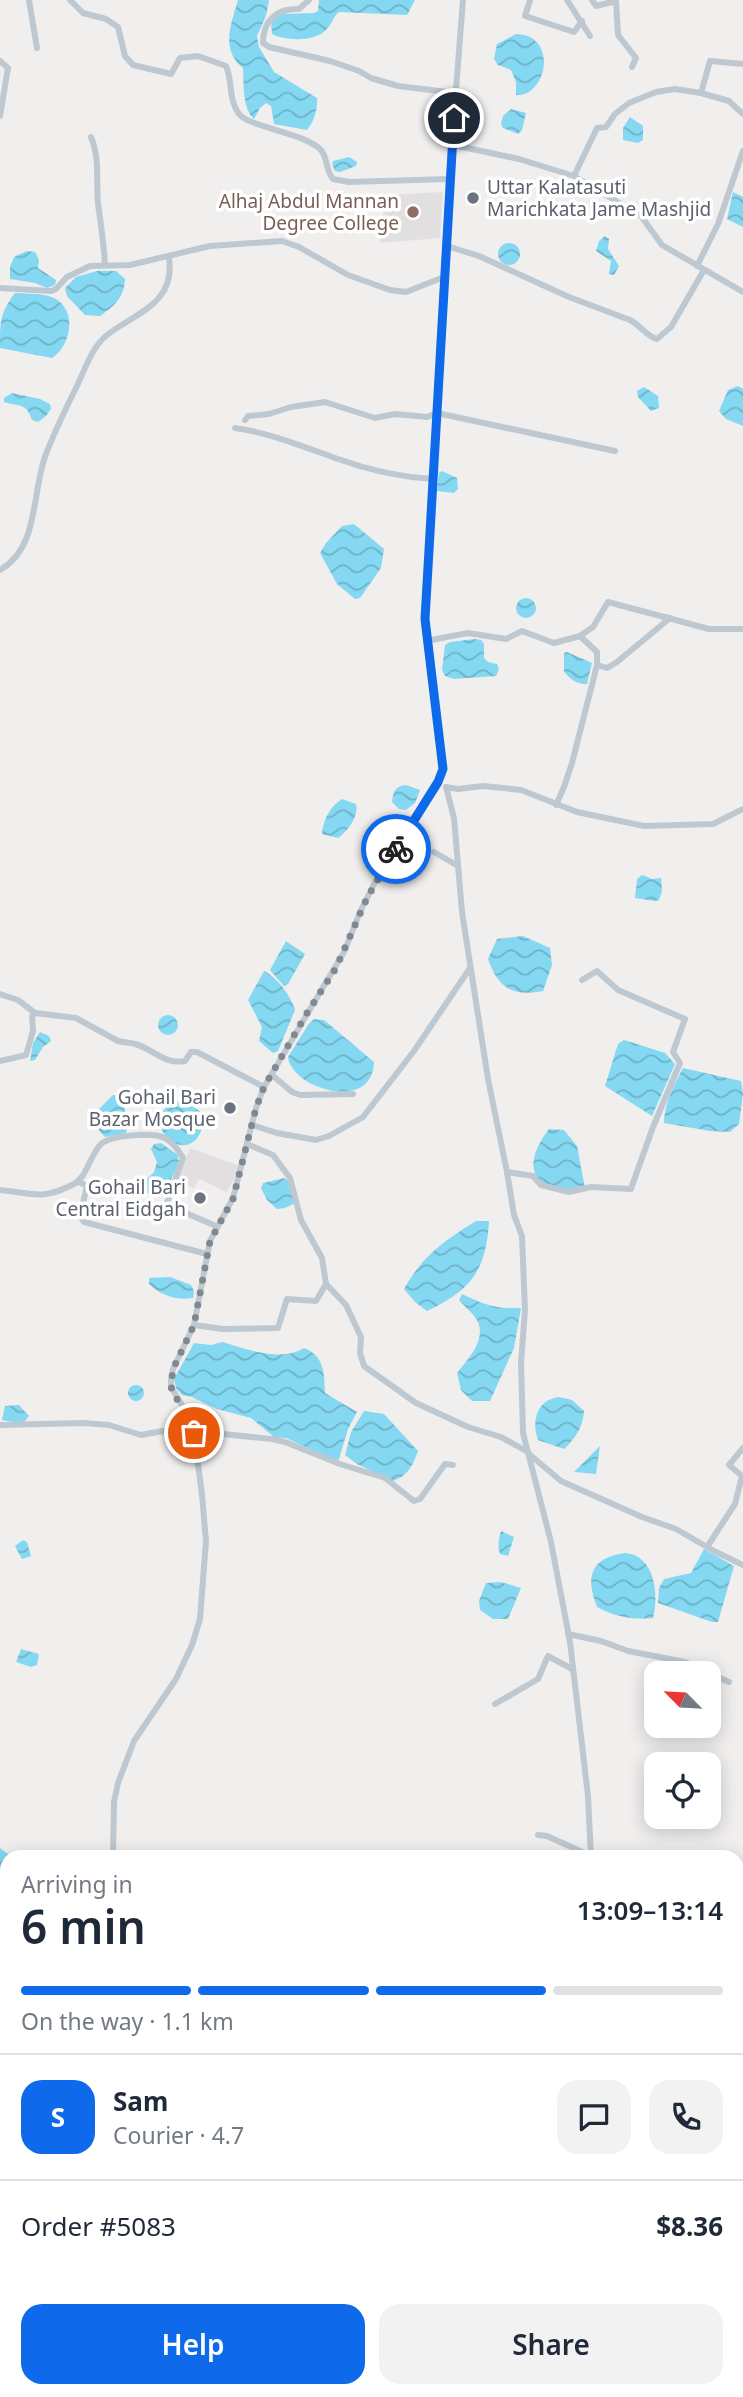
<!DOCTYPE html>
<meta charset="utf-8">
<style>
body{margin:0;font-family:"Noto Sans",sans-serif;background:#f2f2f3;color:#1f2937;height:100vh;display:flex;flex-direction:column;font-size:26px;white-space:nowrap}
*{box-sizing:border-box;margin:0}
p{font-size:23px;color:#747a83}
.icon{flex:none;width:38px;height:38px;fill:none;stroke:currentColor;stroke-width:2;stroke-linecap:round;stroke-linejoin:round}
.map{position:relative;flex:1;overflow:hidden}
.drawer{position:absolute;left:0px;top:1850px;width:744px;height:548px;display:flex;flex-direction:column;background:#fff;border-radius:21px 21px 0 0;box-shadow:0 4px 18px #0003}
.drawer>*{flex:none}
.needle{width:46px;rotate:294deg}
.tools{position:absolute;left:644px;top:1661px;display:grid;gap:14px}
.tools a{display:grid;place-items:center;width:77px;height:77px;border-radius:14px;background:#fff;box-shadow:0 4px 18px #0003;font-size:35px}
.pin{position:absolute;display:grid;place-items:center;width:60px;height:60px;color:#fff;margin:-30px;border:4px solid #fff;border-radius:50%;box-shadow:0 2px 7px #0007}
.courier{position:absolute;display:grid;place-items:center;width:70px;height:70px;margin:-35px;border:5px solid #0e69eb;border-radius:50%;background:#fff;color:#222;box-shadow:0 2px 9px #0007}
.headline em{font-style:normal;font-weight:600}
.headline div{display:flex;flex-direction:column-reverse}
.headline{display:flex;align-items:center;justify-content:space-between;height:119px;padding:0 21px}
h1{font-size:46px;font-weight:600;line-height:52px}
.bar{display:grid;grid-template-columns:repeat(4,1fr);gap:10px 7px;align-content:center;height:84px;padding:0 21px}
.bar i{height:9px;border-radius:5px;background:#e0e1e3}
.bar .active{background:#0e69eb}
.bar p{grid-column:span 4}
.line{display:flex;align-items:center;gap:18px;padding:0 21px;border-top:2px solid #e0e1e3}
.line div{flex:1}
.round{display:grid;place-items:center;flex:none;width:74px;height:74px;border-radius:21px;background:#f2f2f3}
.cta{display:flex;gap:14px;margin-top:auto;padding:14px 21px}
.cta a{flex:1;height:80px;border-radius:21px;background:#0e69eb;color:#fff;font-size:28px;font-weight:600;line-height:80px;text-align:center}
.cta a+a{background:#f2f2f3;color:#1f2937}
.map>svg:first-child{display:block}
.education{fill:#e2dfe0}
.water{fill:url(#water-waves)}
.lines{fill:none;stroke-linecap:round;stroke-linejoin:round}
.canal{stroke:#84d8f1;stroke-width:4.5}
.minor{stroke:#bec8d1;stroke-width:6}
.done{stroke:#818890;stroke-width:7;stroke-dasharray:0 12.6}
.route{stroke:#0e69eb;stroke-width:9}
.worship-dot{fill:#6b7280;stroke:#fff;stroke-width:2.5}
.education-dot{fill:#8d6e63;stroke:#fff;stroke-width:2.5}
.labels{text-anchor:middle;stroke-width:7;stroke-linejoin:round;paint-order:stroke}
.worship-label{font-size:19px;fill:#5b616d;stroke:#fff;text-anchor:end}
.education-label{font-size:19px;fill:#785e54;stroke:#fff;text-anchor:end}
</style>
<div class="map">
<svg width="743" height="2397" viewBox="0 0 743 2397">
<defs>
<pattern id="water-waves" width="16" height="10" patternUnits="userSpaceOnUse" patternTransform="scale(1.75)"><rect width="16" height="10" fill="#84d8f1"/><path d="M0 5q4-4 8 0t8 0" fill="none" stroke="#6eb2c6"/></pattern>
</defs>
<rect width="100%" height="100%" fill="#f1eeee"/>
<g class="education">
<path d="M443,192l-3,46 -60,5 5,-48z"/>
<path d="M190,1148l50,18 -13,26 -28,-13 -5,9 -16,-6z"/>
</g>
<g class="water">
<path d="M238,0h31l-3,16 -9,20 2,11 15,25 43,26c1,11 -3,23 -10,32l-33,-6 -3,-18 -5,-3 -6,5 -6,11c-12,-11 -10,-35 -11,-51 -23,-19 -12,-43 -5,-68z"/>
<path d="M319,0h96l-8,15 -68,-3c-6,5 -7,12 -13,18 -12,12 -40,11 -54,4l-1,-13 11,-7 32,-1 4,-2z"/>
<path d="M516,34c43,1 31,63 0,61v-13l-5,-12 -13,-5 -4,-6 3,-15z"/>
<path d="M511,109l15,4 -4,17 -4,4 -15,-6 -2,-4 2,-8z"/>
<path d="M630,117l13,9v14l-5,3 -15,-3v-12z"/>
<path d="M349,157l8,5 -1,4 -16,6 -5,-1 -3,-7 1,-3z"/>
<path d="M733,192l10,5v30l-16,-8z"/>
<path d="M605,236l4,3 -1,10 11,17 -5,9 -5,-1 2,-13 -15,-10 3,-10z"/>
<circle cx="509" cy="254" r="11"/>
<path d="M27,251l8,1 4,8 -1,8 18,12 -1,5 -8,3 -12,-5 -25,-4v-12l4,-10z"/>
<path d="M97,271h19l9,8c-1,19 -11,27 -25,37l-15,-1 -18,-19 -2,-8 11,-11z"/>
<path d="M15,293c12,1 29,0 39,5 24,12 17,48 -2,60l-52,-10c0,-27 0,-35 15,-55z"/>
<path d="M738,386l5,3v37l-17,-7 -7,-8 9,-21z"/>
<path d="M644,387l14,9 1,12 -8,3 -13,-14 -1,-6z"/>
<path d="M12,393l28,6 10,5 1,5 -5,7 -8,6 -6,-2c-6,-18 -13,-13 -28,-18v-4z"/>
<path d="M442,471l15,7 1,11 -4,4 -17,-2 2,-18z"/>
<path d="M354,524l30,25 -3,19 -21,30 -5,1 -18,-15 -17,-31 6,-10 16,-17z"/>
<circle cx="526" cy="608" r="10"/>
<path d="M475,639l6,1 3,4v14l4,4 9,2 2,5 -3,7 -42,3 -9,-3 -3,-6 3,-25 5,-3z"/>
<path d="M567,652l25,11 -5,21c-9,1 -18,-5 -23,-13v-18z"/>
<path d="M406,785l14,5 -5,13 -9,7 -7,-1 -7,-7c1,-10 3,-16 14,-17z"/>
<path d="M342,799l14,5c3,12 -8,27 -18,34l-16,-4c1,-14 8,-28 20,-35z"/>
<path d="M642,875l10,4 9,-1 1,13 -3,9 -4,1 -20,-3 2,-19z"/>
<path d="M523,936l27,12 2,17 -9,26c-30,6 -45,-3 -55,-32l9,-20z"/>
<path d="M286,941l19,13 -17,30 -4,2 -14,-16z"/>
<path d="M264,971c13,6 27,25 31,39l-17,41 -5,2 -14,-12 3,-14 -14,-27z"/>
<circle cx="168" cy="1025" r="10"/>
<path d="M314,1019l10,1 50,42c-2,52 -83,26 -86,-5l20,-32z"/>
<path d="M40,1032l9,4 2,5 -8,6 -8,13 -5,1 3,-18z"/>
<path d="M624,1040l41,13 10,11 -23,52 -47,-30 13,-42z"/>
<path d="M683,1068l58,13 2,13 -4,30 -9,8 -20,-1 -46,-8c0,-19 10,-38 19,-55z"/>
<path d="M113,1095l6,1c6,10 10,26 7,37l-21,4 -13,-15v-6z"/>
<path d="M176,1102c12,1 21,5 28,14 -2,40 -38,37 -47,2l12,-14z"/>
<path d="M549,1129l15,1 13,16 8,42c-48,7 -68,-17 -36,-59z"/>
<path d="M161,1143l17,12 1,9 -14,27c-8,4 -17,4 -25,-1v-4l14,-14 3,-10 -6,-13 3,-5z"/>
<path d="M284,1178l5,3 6,22 -10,5 -8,1 -10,-9 -6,-12 2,-5z"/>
<path d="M476,1221h13c-3,50 -18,69 -62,90l-12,-9 -11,-13c19,-34 40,-48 72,-68z"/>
<path d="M170,1277l21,8 3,6 -1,7c-16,3 -33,-3 -44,-14v-6z"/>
<path d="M462,1294c23,11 33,15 59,14l-7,40 -24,53h-18l-11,-11 -4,-17c10,-13 29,-32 21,-51 -4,-8 -14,-16 -19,-22z"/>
<path d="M223,1342c24,8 59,20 81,6 21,8 20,26 21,45l32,19 -9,17 -9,30 -5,1 -48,-22 -12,-1 -23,-19 -34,-9 -25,-12 -10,-2 -6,-7 -2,-9 20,-36 17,2z"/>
<circle cx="136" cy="1393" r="8"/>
<path d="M559,1397l13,3 12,11c-1,16 -9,28 -20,38l-26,-9c-7,-20 -1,-40 21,-43z"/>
<path d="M19,1405l10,11 -4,5 -7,2 -16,-3 3,-14z"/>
<path d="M364,1411l20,3 34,37c-5,14 -10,25 -25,30l-36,-17 -12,-9 6,-23z"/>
<path d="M600,1446l-4,28 -22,-2z"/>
<path d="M501,1531l13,6 -6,19 -8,-2c-3,-8 -1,-15 1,-23z"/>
<path d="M23,1540l4,2 4,14 -9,3 -7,-13z"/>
<path d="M704,1549l30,17 -16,56h-6l-54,-19 1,-15 5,-9 27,-6z"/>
<path d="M625,1553c30,2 34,42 28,65 -20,2 -38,-1 -56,-11 -12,-30 -7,-49 28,-54z"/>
<path d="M501,1582l20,6 -13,31h-15l-13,-9 -1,-9 7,-18z"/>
<path d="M21,1649l18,5 -2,11 -6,2 -15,-5z"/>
<path d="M0,1848l12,9h-5v47l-7,-4z"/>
</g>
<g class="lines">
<path class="canal" d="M718,2390l9,7"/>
<g class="minor">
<path d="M29,0l8,48"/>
<path d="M70,0l13,13 23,6 12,8 7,29 8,9 38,9 9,-16 18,-2 28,10c7,16 2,33 13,48 10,13 62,18 81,35 8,7 5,21 13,30l16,3 100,-3"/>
<path d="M309,0l-10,9c-23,-1 -36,12 -36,34l6,4 61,14 29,10 12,7 27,8 49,6 9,-1"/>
<path d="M530,0l-5,16 49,16 8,-11"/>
<path d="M567,0l23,36"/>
<path d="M592,0l4,6 20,-5 2,34 18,23 -4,9"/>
<path d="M0,61l8,7 -8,48"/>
<path d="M701,93l9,-32 33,3"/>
<path d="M91,137c9,21 5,45 7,67 3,21 6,40 7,61"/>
<path d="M453,145l66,14 55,17 67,40 21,29 81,47"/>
<path d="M574,176l23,-48 9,-1 9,-13 14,-11 27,-11 19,-3 26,4 28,8 14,13"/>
<path d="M447,246l32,10 90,41 61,23c10,5 17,17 27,19l14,-12 33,-57"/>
<path d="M697,266l21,-42 25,-73"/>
<path d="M0,288l51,3 5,-2 11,-12 23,-11 40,-1 80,-19 72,-5 17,6 49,28 42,15 16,2 38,-15"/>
<path d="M245,420l3,-4 21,-2 22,-7 34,-5 50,16 20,-4 32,3 10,-4 178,38"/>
<path d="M235,428c36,5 69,19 103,31 30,11 63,18 95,20"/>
<path d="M0,570c40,-23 31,-77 46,-116 9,-23 20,-46 31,-68 8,-17 15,-39 30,-51 28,-22 69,-31 62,-77"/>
<path d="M426,641l42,-8 38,6 16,-8 32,12 26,-7 13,-9 15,-25 101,27h34"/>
<path d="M597,665l10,3 10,-6 53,-44"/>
<path d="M446,787l8,31 8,94 26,167 19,93 7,43 8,21 3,74 -4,53 2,70 28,109 19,100 18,154 3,61"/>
<path d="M446,787l12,2 25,-3 38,4 56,22 67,14 69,-2 30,-15"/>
<path d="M556,805l8,-18 8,-24 25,-98v-13l-17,-16"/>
<path d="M434,852l24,14"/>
<path d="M0,994l18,6 17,13"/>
<path d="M0,1061l26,-6 7,-24 -1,-15 3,-3 41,5 42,23c7,2 11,1 17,3 19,5 29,21 50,17l6,-9h6l67,35"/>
<path d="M272,1075l20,17 8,3 53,-1"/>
<path d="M252,1125l25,8 39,7 13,-4 34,-19 51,-66 56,-83"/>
<path d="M247,1144l26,11 17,23 11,42 21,38 4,26 20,21 15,32 -1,16 4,13 52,37 52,24 33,10 27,15"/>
<path d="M507,1172l26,4 8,9 28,7 22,-5 40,2 1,-3 21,-59 27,-64 -7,-11 12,-33 -67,-29 -21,-19 -15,9"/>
<path d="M79,1182l8,4 -7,30 4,6 123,32"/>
<path d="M0,1190c33,3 41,11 74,-6 13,-7 16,-29 27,-40 11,-9 51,-12 64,-6 8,4 14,13 18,20l-16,45 5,4 44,19"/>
<path d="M194,1325l29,4 55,-1 9,-29 29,2 10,-17"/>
<path d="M0,1425l84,-2 25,2 32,10 22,-4 24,3 16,-2 69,7 13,3 55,22 45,14 29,23 6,-2 25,-35 8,1"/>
<path d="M529,1454l32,27 81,36 34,12 38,22 29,14"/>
<path d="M707,1547l28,-43 7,-28 -13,-11 14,-17"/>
<path d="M568,1634l33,7 27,10 57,11 44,20"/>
<path d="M495,1704l43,-25 10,-23 24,13"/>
<path d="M538,1835l9,1 44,20"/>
<path d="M113,1857l1,-55 4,-19 16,-42 42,-62 16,-34 8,-26 6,-78 -4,-46 -8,-62 -6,-18 -17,-28v-8l2,-10 21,-44 16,-84 23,-43 23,-90 8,-21 80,-135 16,-40 14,-28 64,-102 5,-13 -18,-150 24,-440 14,-179"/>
<path d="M0,1950l7,2"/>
<path d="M0,1997h7"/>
<path d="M0,2151h7"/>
<path d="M737,2329l6,5"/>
<path d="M229,2390l3,7"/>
<path d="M624,2397v-7"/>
</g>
</g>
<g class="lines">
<path class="done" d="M194,1433l-23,-46 2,-18 21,-44 16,-84 23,-42 23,-91 8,-21 43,-74 29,-45 31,-70 29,-49"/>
<path class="route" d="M396,849l42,-67 5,-13 -18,-150 29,-501"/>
</g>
<g class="worship-dot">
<circle cx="473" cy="198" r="7"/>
<circle cx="230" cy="1108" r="7"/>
<circle cx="200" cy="1198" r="7"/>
</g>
<circle class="education-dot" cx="413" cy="212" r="7"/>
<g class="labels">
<g class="worship-label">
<text x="487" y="194" text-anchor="start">Uttar Kalatasuti<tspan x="487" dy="22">Marichkata Jame Mashjid</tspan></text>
<text x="216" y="1104">Gohail Bari<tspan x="216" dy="22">Bazar Mosque</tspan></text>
<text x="186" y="1194">Gohail Bari<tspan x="186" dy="22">Central Eidgah</tspan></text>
</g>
<g class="education-label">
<text x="399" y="208">Alhaj Abdul Mannan<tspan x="399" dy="22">Degree College</tspan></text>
</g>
</g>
</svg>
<div class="tools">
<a><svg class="needle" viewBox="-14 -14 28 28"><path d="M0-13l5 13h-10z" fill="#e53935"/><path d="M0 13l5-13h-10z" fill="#747a83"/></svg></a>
<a><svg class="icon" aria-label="locate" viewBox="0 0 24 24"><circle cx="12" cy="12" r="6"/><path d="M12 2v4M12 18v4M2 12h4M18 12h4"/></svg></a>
</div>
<div class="pin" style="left:194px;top:1433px;background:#ea580c"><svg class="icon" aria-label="bag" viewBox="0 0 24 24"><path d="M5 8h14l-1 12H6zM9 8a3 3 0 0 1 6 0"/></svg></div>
<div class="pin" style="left:454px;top:118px;background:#1f2937"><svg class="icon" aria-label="home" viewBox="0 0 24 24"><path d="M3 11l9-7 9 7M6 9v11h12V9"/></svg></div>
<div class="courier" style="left:396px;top:849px"><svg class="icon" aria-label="bike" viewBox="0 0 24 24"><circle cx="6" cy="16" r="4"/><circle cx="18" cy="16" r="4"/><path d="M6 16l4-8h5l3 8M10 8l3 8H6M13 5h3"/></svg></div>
<section class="drawer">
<div class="headline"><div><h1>6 min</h1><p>Arriving in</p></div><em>13:09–13:14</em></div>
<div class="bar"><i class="active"></i><i class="active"></i><i class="active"></i><i></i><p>On the way · 1.1 km</p></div>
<div class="line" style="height:126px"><b class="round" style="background:#0e69eb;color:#fff">S</b><div><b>Sam</b><p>Courier · 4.7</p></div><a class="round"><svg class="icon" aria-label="chat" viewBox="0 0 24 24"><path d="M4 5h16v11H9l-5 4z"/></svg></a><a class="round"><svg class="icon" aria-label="phone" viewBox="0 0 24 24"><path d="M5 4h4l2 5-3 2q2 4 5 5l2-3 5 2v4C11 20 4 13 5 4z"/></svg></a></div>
<div class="line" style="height:91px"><div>Order #5083</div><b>$8.36</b></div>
<div class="cta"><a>Help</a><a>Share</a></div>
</section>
</div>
